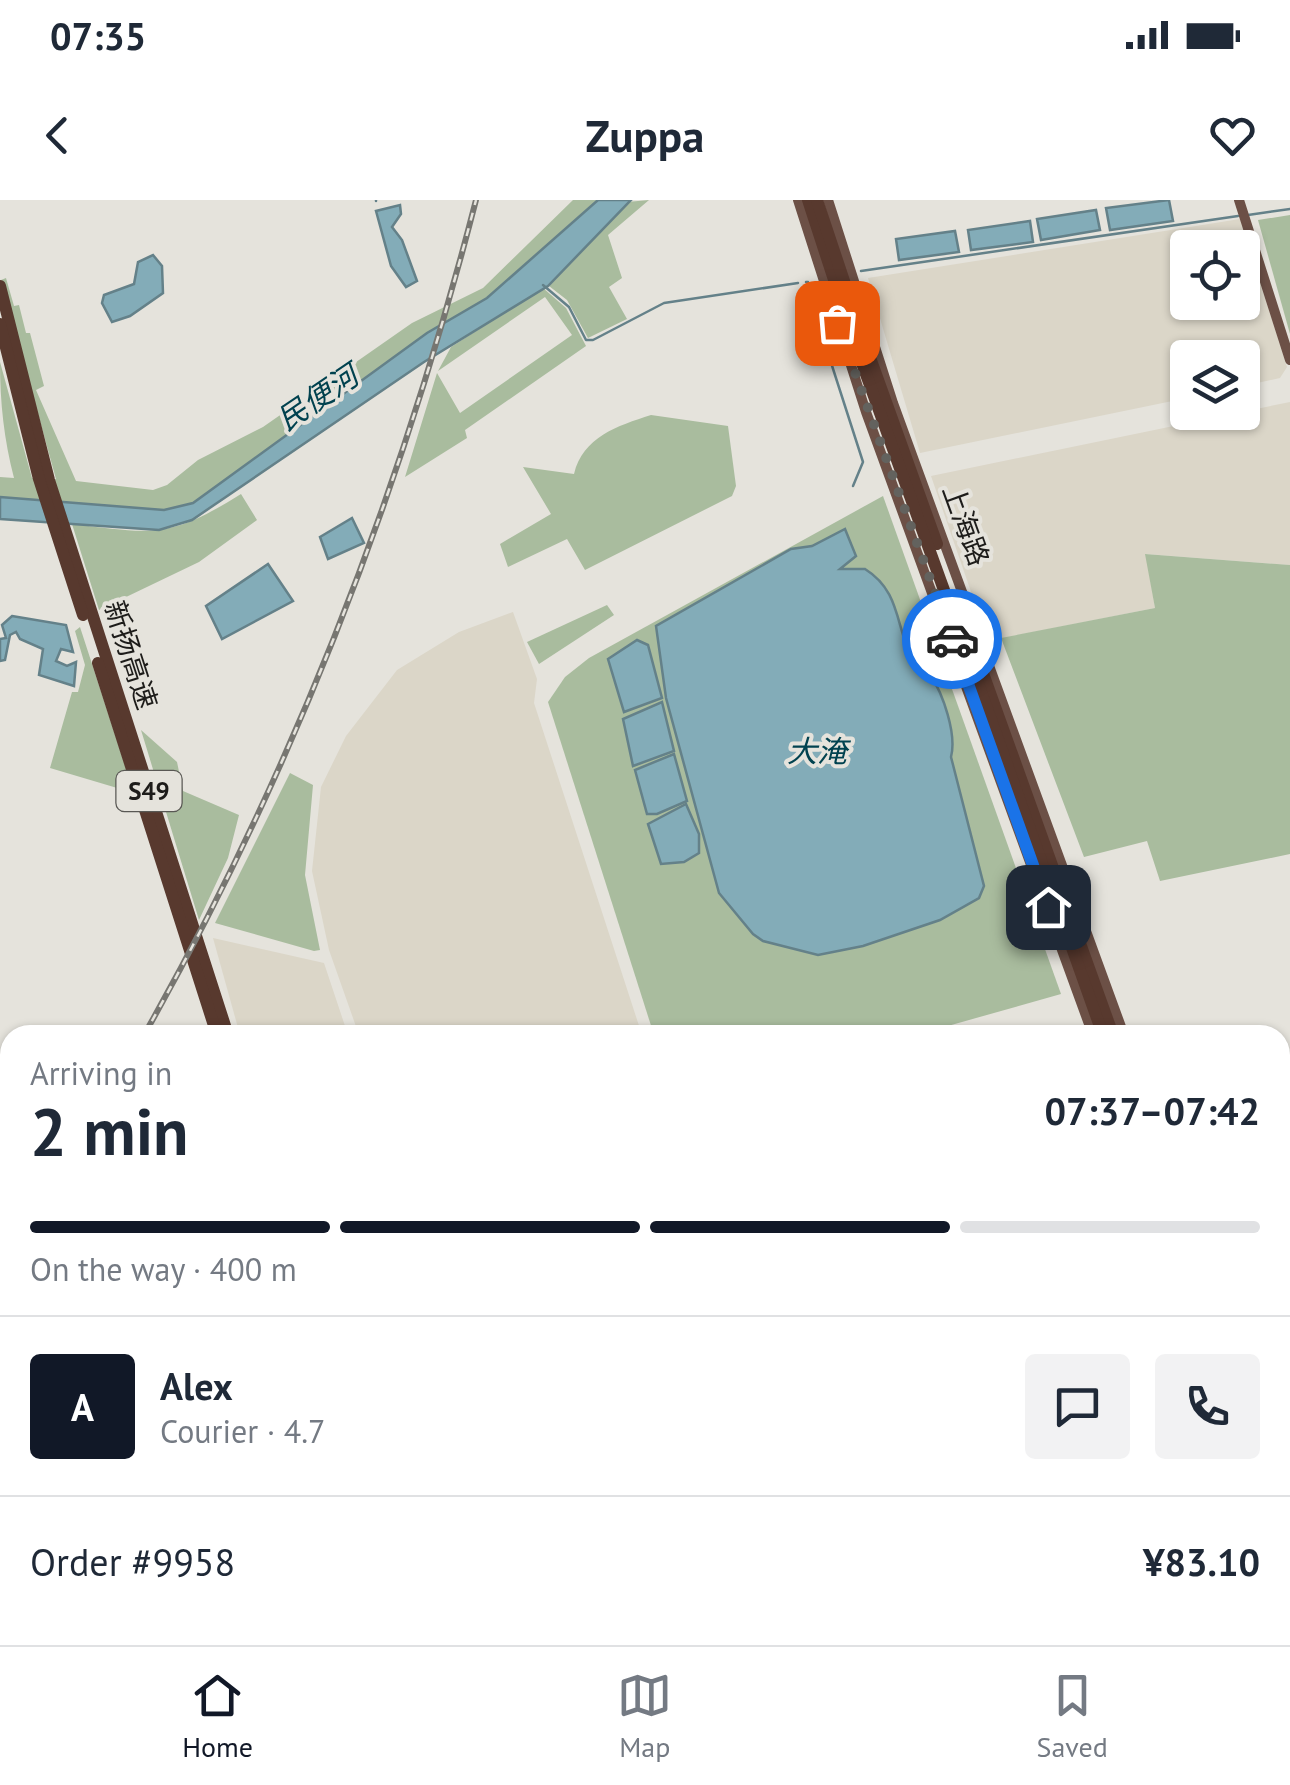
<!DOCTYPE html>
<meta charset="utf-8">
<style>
body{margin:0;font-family:"PT Sans","Noto Sans SC",sans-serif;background:#f2f2f3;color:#1f2937;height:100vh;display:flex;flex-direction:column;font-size:38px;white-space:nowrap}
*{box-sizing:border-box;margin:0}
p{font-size:32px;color:#747a83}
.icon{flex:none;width:55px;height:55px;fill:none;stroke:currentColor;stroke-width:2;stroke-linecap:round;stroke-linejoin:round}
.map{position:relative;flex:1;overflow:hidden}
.details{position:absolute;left:0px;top:825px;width:1290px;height:620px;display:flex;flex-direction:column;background:#fff;border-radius:30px 30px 0 0;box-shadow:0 2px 8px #0004}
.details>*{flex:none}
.tools{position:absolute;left:1170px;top:30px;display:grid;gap:20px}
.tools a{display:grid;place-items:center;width:90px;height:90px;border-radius:10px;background:#fff;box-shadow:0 2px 8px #0004;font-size:50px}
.pin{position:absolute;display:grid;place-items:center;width:85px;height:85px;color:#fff;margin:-42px;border-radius:20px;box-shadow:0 5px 15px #0006}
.courier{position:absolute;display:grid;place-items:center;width:100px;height:100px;margin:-50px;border:8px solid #1a73e8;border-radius:50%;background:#fff;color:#222;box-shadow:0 2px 12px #0007}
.headline em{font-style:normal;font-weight:600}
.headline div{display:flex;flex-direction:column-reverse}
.headline{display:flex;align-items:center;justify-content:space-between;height:170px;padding:0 30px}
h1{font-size:65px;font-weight:600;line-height:75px}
.bar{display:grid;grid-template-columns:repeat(4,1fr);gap:15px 10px;align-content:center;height:120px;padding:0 30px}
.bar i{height:12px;border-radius:8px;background:#e0e1e3}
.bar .on{background:#111827}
.bar p{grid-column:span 4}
.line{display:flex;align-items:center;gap:25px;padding:0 30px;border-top:2px solid #e0e1e3}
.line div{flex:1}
.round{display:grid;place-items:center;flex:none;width:105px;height:105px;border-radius:10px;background:#f2f2f3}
.status{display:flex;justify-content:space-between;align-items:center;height:70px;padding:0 50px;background:#fff;direction:ltr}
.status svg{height:28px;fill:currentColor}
header{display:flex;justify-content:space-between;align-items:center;height:130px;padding:0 30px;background:#fff;font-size:45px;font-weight:600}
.menu{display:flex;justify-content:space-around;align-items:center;height:140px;border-top:2px solid #e0e1e3;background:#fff;font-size:28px;color:#747a83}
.menu a{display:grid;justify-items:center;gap:5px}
.menu .on{color:#111827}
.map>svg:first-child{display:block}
.built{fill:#dbd6c8;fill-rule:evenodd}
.green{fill:#a9bc9e}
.water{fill:#83acb8;stroke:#648189;stroke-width:2.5}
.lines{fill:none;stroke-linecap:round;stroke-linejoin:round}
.stream{stroke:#648189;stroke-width:2.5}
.canal{stroke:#83acb8;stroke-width:5}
.major{stroke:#6c5046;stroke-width:10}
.highway{stroke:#58392e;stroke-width:12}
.rail-casing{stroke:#777671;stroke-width:6}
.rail{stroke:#e5e3dc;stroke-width:2.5;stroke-dasharray:8;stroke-linecap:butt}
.highway-bridge{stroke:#58392e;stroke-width:12}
.done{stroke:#63625e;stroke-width:10;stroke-dasharray:0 18}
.route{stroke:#1a73e8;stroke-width:12}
.labels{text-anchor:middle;stroke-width:8;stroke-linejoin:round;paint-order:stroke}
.shield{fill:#e5e3dc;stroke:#595854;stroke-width:2.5}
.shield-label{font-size:25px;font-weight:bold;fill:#1d1c1a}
.street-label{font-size:28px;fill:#1d1c1a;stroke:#e5e3dc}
.water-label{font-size:30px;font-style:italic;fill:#01424f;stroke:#e5e3dc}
</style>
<div class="status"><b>07:35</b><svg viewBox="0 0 49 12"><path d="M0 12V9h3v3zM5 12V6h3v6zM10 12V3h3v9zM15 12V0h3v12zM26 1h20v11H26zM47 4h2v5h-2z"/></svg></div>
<header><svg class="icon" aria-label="back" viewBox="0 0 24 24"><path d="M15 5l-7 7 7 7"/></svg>Zuppa<svg class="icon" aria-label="heart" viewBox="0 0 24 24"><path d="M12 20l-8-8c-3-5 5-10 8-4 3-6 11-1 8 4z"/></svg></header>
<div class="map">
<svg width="1290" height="1445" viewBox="0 0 1290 1445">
<rect width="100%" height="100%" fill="#e5e3dc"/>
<g class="built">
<path d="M1240,19l47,148 -7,11 -37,8 -1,-28h-54l-1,40 -267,55 -52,-175zM1188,48h54v54h-54z"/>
<path d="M1290,202v163l-144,-11 9,54 -167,33 -57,-165z"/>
<path d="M513,412l24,67 -3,24 108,332h-283l-30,-85 -17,-79 9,-84 25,-51 51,-66 62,-38z"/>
<path d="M213,738l111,25 24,72h-108z"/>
<path d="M1290,1210v235h-4l-6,-43v-188z"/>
</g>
<g class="green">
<path d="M573,0h25l-111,98 -60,35 -234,170 -29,7 -164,-13v-20l14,1c-10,-39 -14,-75 -14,-116l32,116 24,1 -55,-199 5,-2 8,28 5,-1 7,28h4l14,53 -8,4 40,91 77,9 14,-5 31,-25 65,-33 149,-104 71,-35z"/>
<path d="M649,0l-41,35 14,43 -13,9 18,32 -39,19 -21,-38 -18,-14 78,-84z"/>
<path d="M1290,15v119l-32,-114z"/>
<path d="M543,88l23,20 20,38 -121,84 2,8 -62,39 32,-104 23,40 112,-78 -27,-38 -107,74 13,-24z"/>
<path d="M651,215l77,11 8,60 -4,10 -147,74 -18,-31 -59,28 -8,-23 51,-30 -28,-47 51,7c9,-37 43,-48 77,-59z"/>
<path d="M241,294l16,26 -58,42 -100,48 -27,-86c82,10 97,15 169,-30z"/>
<path d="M883,296l178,498 -145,41h-262l-106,-333 17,-25 24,-19z"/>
<path d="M1145,354l145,11v289l-130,27 -13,-40 -63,16 -83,-219 154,-30z"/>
<path d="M607,405l7,10 -75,49 -12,-22z"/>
<path d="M80,427l54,166 -84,-25 22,-76h6l7,-27 -10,-34z"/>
<path d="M141,530l36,32 6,29 56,24 -11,43 -29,62z"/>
<path d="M290,573l23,12 -8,90 15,75 -6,1 -99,-28z"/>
<path d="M0,1084l10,2v189l-6,1 6,26v95l-10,-42z"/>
<path d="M346,1435h132l-20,10h-110z"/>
</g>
<g class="water">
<path d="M598,0h33l-83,86 -124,76 -232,158 -33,10 -159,-11v-22l164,13 29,-7 234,-170 60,-35z"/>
<path d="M1169,0l4,21 -63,9 -4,-22z"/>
<path d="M400,5l1,9 -9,13 10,13 15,41 -11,6 -15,-21 -15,-55z"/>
<path d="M1096,10l4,20 -59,10 -4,-21z"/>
<path d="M1030,21l3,21 -62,8 -3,-20z"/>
<path d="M955,31l4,21 -60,8 -3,-21z"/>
<path d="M153,55l9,11 1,27 -33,23 -18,6 -10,-19 2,-8 30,-11 4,-22z"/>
<path d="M352,318l12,25 -36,16 -8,-22z"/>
<path d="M845,329l11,27 -16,13h25c37,23 30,60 48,90 4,6 13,8 17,15 13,20 27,60 21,83l33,129 -5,12 -39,22 -77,26 -45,9 -55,-14 -10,-7 -34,-41 -53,-195 -10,-72 135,-77 21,-3z"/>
<path d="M268,364l25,37 -71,38 -16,-33z"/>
<path d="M12,416l54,9 7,27 -12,-3 -5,12 11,5 9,-4 -2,24 -35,-11 4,-26 -23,-10 -4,-7 -6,3 -5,25 -5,1v-22l6,-1 -4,-13z"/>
<path d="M637,440l11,5 14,53 -38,14 -16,-53z"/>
<path d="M662,502l12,49 -41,15 -10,-47z"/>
<path d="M674,554l13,47 -30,13h-10l-12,-44z"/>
<path d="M686,604l13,30v19l-15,9 -23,2 -13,-40z"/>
<path d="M525,1435h104l-20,10h-103z"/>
</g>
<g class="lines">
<g class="stream">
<path d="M376,0v1"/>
<path d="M1248,15l42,-6"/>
<path d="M861,71l377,-55"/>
<path d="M806,82h2"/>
<path d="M543,85l26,22 17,33h7l71,-37 134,-20"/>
<path d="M807,88l56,174 -10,24"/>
<path d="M1280,1062l10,-6"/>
<path d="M431,1445l18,-10"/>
</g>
<g class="canal">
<path d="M0,1390l10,39"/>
<path d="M11,1435l3,10"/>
</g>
<g class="major">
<path d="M798,0l68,212 227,623"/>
<path d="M828,0l65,203 231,632"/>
<path d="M1239,0l51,160"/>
</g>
<g class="highway">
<path d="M808,0l46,141"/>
<path d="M817,0l46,138"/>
<path d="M0,86l49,194 179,555"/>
<path d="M0,124l39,155 44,136"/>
<path d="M961,412l152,423"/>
<path d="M968,455l135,380"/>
<path d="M98,463l119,372"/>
<path d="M331,1435l2,10"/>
<path d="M341,1435l1,10"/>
<path d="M1233,1435l11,10"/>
<path d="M1170,1445l3,-10"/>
</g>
<g class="rail-casing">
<g id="rail">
<path d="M144,835c149,-263 257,-543 332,-835"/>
<path d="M0,1071l10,-15"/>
</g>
</g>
<use href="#rail" class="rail"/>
<g class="highway-bridge">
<path d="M863,138l74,206"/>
<path d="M854,141l99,274"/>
</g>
</g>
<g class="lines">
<path class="done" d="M837,123l115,316"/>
<path class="route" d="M952,439l96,268"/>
</g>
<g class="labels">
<rect class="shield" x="116.5" y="571" width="65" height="40" rx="8"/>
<g class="shield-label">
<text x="149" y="600">S49</text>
</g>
<g class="street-label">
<text transform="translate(966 325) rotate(70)" y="10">上海路</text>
<text transform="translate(131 455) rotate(72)" y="10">新扬高速</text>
</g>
<g class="water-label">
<text transform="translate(318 198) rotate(-34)" y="10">民便河</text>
<text x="817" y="562">大淹</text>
</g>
</g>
</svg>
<div class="tools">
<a><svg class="icon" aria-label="locate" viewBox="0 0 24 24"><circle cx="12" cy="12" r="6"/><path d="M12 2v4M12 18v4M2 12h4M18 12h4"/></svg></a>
<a><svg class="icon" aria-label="layers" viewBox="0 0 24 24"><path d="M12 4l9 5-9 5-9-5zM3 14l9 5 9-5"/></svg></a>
</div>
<div class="pin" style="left:837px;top:123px;background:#ea580c"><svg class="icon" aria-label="bag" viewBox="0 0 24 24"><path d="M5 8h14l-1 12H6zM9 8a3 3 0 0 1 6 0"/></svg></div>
<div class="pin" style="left:1048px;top:707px;background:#1f2937"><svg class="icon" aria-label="home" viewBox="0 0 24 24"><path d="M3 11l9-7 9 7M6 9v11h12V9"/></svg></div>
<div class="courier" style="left:952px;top:439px"><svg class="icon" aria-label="car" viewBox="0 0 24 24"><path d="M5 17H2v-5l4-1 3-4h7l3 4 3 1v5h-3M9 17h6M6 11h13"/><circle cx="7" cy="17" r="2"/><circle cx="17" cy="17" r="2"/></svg></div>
<section class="details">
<div class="headline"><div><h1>2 min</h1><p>Arriving in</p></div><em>07:37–07:42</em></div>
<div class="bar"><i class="on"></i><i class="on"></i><i class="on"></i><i></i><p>On the way · 400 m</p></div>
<div class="line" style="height:180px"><b class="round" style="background:#111827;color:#fff">A</b><div><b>Alex</b><p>Courier · 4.7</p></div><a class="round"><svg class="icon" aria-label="chat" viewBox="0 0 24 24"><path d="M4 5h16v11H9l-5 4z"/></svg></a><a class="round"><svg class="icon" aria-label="phone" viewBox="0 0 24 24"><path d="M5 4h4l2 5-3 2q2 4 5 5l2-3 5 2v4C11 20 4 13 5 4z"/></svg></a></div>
<div class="line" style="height:130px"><div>Order #9958</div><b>¥83.10</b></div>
</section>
</div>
<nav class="menu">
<a class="on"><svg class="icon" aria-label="home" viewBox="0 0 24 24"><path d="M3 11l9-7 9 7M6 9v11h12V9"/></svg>Home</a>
<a><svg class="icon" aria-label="map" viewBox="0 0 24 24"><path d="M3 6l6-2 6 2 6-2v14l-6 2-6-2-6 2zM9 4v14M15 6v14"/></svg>Map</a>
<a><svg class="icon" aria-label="saved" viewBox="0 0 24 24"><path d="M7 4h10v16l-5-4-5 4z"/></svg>Saved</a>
</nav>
